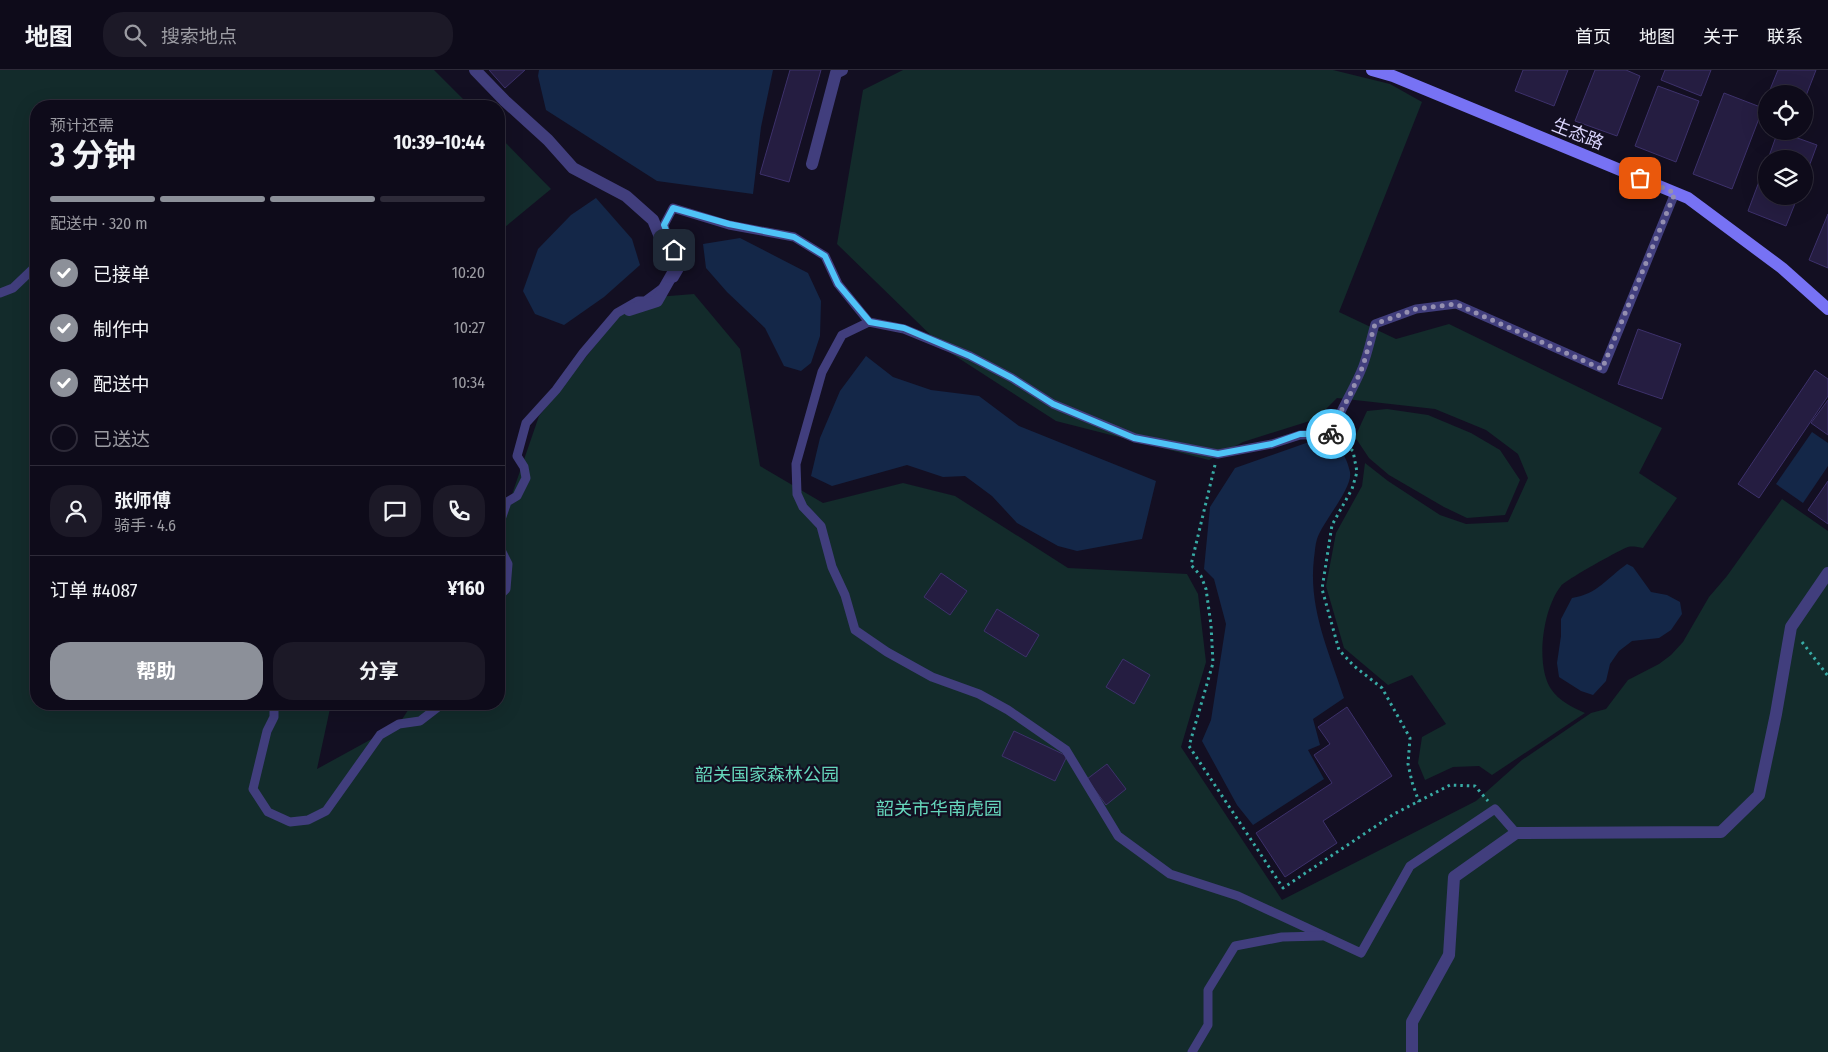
<!DOCTYPE html>
<html lang="zh">
<meta charset="utf-8">
<style>
body{margin:0;font-family:"Fira Sans Condensed","Noto Sans SC",sans-serif;background:#1c1927;color:#f1f3f6;height:100vh;display:flex;flex-direction:column;font-size:19px;white-space:nowrap}
*{box-sizing:border-box;margin:0}
p{font-size:16px;color:#9b9ba2}
.icon{flex:none;width:28px;height:28px;fill:none;stroke:currentColor;stroke-width:2;stroke-linecap:round;stroke-linejoin:round}
.map{position:relative;flex:1;overflow:hidden}
.drawer{position:absolute;left:30px;top:30px;width:475px;height:610px;display:flex;flex-direction:column;background:#0e0b1a;border-radius:20px;box-shadow:0 5px 20px #0002,0 0 0 1px #2e2b39}
.drawer>*{flex:none}
.fabs{position:absolute;left:1758px;top:15px;display:grid;gap:10px}
.fabs a{display:grid;place-items:center;width:55px;height:55px;border-radius:50%;background:#0e0b1a;box-shadow:0 5px 20px #0002,0 0 0 1px #2e2b39;font-size:25px}
.pin{position:absolute;display:grid;place-items:center;width:42px;height:42px;color:#fff;margin:-21px;border-radius:10px;box-shadow:0 2px 8px #0006}
.courier{position:absolute;display:grid;place-items:center;width:50px;height:50px;margin:-25px;border:4px solid #4fc3f7;border-radius:50%;background:#fff;color:#222;box-shadow:0 1px 6px #0007}
.head em{font-style:normal;font-weight:700}
.head div{display:flex;flex-direction:column-reverse}
.head{display:flex;align-items:center;justify-content:space-between;height:85px;padding:0 20px}
h1{font-size:32px;font-weight:700;line-height:38px}
.bar{display:grid;grid-template-columns:repeat(4,1fr);gap:8px 5px;align-content:center;height:60px;padding:0 20px}
.bar i{height:6px;border-radius:4px;background:#2e2b39}
.bar .current{background:#8c9099}
.bar p{grid-column:span 4}
.line{display:flex;align-items:center;gap:12px;padding:0 20px;border-top:1px solid #2e2b39}
.line div{flex:1}
.round{display:grid;place-items:center;flex:none;width:52px;height:52px;border-radius:20px;background:#1c1927}
ol{padding:0 20px;list-style:none}
li{display:flex;align-items:center;gap:15px;height:55px}
li p{margin-inline-start:auto}
li .icon{padding:5px;border-radius:50%;background:#8c9099;color:#fff;stroke-width:4}
li:last-child{color:#9b9ba2}
li i{width:28px;height:28px;border:2px solid #2e2b39;border-radius:50%}
.action{display:flex;gap:10px;margin-top:auto;padding:10px 20px}
.action a{flex:1;height:58px;border-radius:20px;background:#8c9099;color:#fff;font-size:20px;font-weight:700;line-height:58px;text-align:center}
.action a+a{background:#1c1927;color:#f1f3f6}
header{display:flex;align-items:center;gap:30px;box-sizing:border-box;height:70px;padding:0 25px;background:#0e0b1a;border-bottom:1px solid #2e2b39}
header strong{font-size:24px}
nav{display:flex;gap:28px;margin-inline-start:auto;font-size:18px}
.search{width:350px;height:45px;background:#1c1927;display:flex;align-items:center;gap:12px;box-sizing:border-box;padding:0 18px;border-radius:20px;color:#9b9ba2;font-size:19px}
.map>svg:first-child{display:block}
.green{fill:#132b2b}
.water{fill:#142748}
.building{fill:#251d41;stroke:#3d316b}
.lines{fill:none;stroke-linecap:round;stroke-linejoin:round}
.path{stroke:#38aba5;stroke-width:3;stroke-dasharray:2.5 4;stroke-linecap:butt}
.lane{stroke:#413e7d;stroke-width:9}
.street{stroke:#413e7d;stroke-width:12}
.secondary{stroke:#7772f4;stroke-width:12}
.done{stroke:#948fb0;stroke-width:5;stroke-dasharray:0 9}
.route{stroke:#4fc3f7;stroke-width:6}
.labels{text-anchor:middle;stroke-width:4.5;stroke-linejoin:round;paint-order:stroke}
.street-label{font-size:18px;fill:#d9d4fc;stroke:#130f22}
.park-label{font-size:18px;fill:#65d6bb;stroke:#130f22}
</style>
<header>
<strong>地图</strong>
<div class="search"><svg class="icon" aria-label="search" viewBox="0 0 24 24"><circle cx="10" cy="10" r="6"/><path d="M15 15l6 6"/></svg>搜索地点</div>
<nav><a>首页</a><a>地图</a><a>关于</a><a>联系</a></nav>
</header>
<div class="map">
<svg width="1828" height="982" viewBox="0 0 1828 982">
<rect width="100%" height="100%" fill="#130f22"/>
<g class="green">
<path d="M0,0h434l36,36h-434v598h295l-14,65 82,-45 13,-20h87v-172l40,-116 93,-117 62,-5 46,55 20,117 63,37 80,-20 52,13 113,72 119,6 11,20 8,68 -25,85 101,153 194,-99 46,-41 69,-47 15,-4 22,-29 31,-16 12,-9 12,-13 26,-45 18,-21 55,-77 46,32v521h-1828z"/>
<path d="M903,0h430l57,14 32,18 -83,210 57,27 53,-15 213,104 -23,45 38,25 -34,50c-5,-1 -11,-2 -15,-1 -7,2 -64,34 -67,39 -18,22 -26,79 -10,103 8,12 21,18 34,24l-93,62 -13,-9 -26,1 -28,13 -7,-17 4,-26 24,-13 -34,-49 -24,10 -44,-37 -18,-62 10,-53 26,-47 3,-23 23,18 52,34 26,9 42,-2 20,-44 -10,-24 -32,-24 -51,-21 -98,-11 -21,21 -73,23 -34,18 -153,-39 -110,-71 -109,-106 26,-154z"/>
<path d="M499,66l52,53 -52,43z"/>
<path d="M1387,339l41,6 43,18 29,17 20,30 -15,35 -38,3 -23,-11 -55,-32 -20,-17 -14,-21 12,-26z"/>
</g>
<g class="water">
<path d="M539,0h234l-12,57 -8,67 -96,-13 -111,-71 -8,-34z"/>
<path d="M596,128l36,41 8,26 -36,32 -40,28 -29,-11 -12,-23 15,-42 33,-34z"/>
<path d="M740,168l68,35 13,28 -1,35 -9,27 -10,8 -17,-5 -19,-38 -38,-36 -21,-24 -3,-24z"/>
<path d="M866,286l27,21 38,13 48,6 40,30 137,55 -14,58 -65,12 -19,-5 -41,-23 -25,-27 -27,-20 -22,1 -36,-12 -75,21 -21,-10 9,-38 20,-47z"/>
<path d="M1812,362l16,11v23l-25,37 -27,-19z"/>
<path d="M1309,372c24,3 35,3 41,30 3,16 -27,49 -33,67 -2,6 -2,13 -3,19 -6,50 15,94 30,140l-31,21 7,26 -12,5 16,29 -71,46 -16,-20 -35,-64 9,-21 15,-96 -12,-45 -10,-10 6,-62 25,-39z"/>
<path d="M1627,494l6,3 18,25 16,3 13,7 2,12 -11,16 -12,8 -27,3 -13,10 -9,13 -4,17 -13,14 -12,-4 -22,-14 -2,-14 4,-27v-17l11,-21c26,-4 35,-20 55,-34z"/>
</g>
<g class="building">
<path d="M489,0h36l-20,18z"/>
<path d="M790,0h31l-32,112 -29,-8z"/>
<path d="M1523,0h45l-14,36 -39,-15z"/>
<path d="M1595,0h31l14,6 -23,60 -42,-15z"/>
<path d="M1665,0h46l-10,26 -40,-16z"/>
<path d="M1778,0h38l-12,31v-7h-31l-4,-2z"/>
<path d="M1658,16l41,15 -23,61 -41,-16z"/>
<path d="M1724,23l39,15 -31,81 -39,-15z"/>
<path d="M1778,61l39,14 -13,35v-21h-36z"/>
<path d="M1766,93v33h32l-12,30 -38,-15z"/>
<path d="M1828,144v54l-19,-8z"/>
<path d="M1638,259l43,15 -19,55 -44,-15z"/>
<path d="M1815,300l13,9v17l-69,102 -21,-14z"/>
<path d="M1828,330v35l-17,-12z"/>
<path d="M1828,411v43l-20,-14z"/>
<path d="M941,503l26,18 -17,24 -26,-18z"/>
<path d="M997,539l42,26 -13,22 -42,-26z"/>
<path d="M1123,589l27,16 -16,29 -28,-17z"/>
<path d="M1347,637l45,69 -69,45 14,22 -52,34 -29,-44 76,-50 -18,-28 16,-11 -12,-17z"/>
<path d="M1014,661l53,25 -12,25 -53,-25z"/>
<path d="M1107,694l19,25 -20,16 -19,-26z"/>
</g>
<g class="lines">
<g class="path">
<path d="M1341,371l12,10 4,21 -5,17 -20,36 -10,64 17,61 15,16 28,22 28,50 -2,26 4,18 7,20"/>
<path d="M1215,395l-24,100 10,11 5,13 5,36 2,38 -24,83 94,142 111,-74 56,-29 25,1 13,15"/>
<path d="M1802,572l26,34"/>
</g>
<g class="lane">
<path d="M674,208l7,-12 -15,-32 -2,-9 9,-17 56,17 65,12 31,19 13,28 31,38"/>
<path d="M0,223l13,-5 23,-22"/>
<path d="M499,455l8,-23 10,-6 9,-18 -2,-11 -7,-11 9,-33 30,-33 27,-37 34,-40 21,-12h7l19,-14"/>
<path d="M499,465v11l9,18 -2,25 -7,7"/>
<path d="M274,634v13l-7,14 -14,58 15,23 22,10 18,-2 18,-9 54,-76 19,-11 21,-3 22,-17"/>
<path d="M1516,763l-21,-24 -85,57 -49,87 -123,-57 -68,-22 -52,-38 -52,-86 -58,-40 -29,-16 -47,-17 -45,-25 -32,-22 -10,-35 -13,-28 -11,-41 -18,-19 -6,-13 -1,-30 26,-92 20,-37 27,-13 35,7 66,27 42,22 41,26 82,34 83,16 54,-10 28,-9 32,-1c7,-24 22,-44 31,-68 5,-13 8,-28 12,-42l41,-15 40,-5 147,65 72,-176"/>
<path d="M1192,982l16,-27v-35l27,-44 47,-9 40,-1"/>
</g>
<g class="street">
<path d="M475,0l30,31 43,39 25,28 53,28 27,24 21,51 -17,30 -28,9"/>
<path d="M812,94l24,-91 6,-3"/>
<path d="M1412,982v-30l37,-67 5,-78 62,-44 205,-1 38,-37 17,-81 15,-87 37,-54"/>
</g>
<path class="secondary" d="M1372,0l21,6 295,122 94,70 46,41"/>
</g>
<g class="lines">
<path class="done" d="M1331,364l6,-16 12,-21 14,-31 12,-42 41,-15 40,-5 146,65 73,-176 -35,-15"/>
<path class="route" d="M674,180l-10,-25 9,-17 56,16 65,13 31,19 13,28 32,38 34,6 66,28 42,22 41,26 81,34 84,16 54,-10 28,-10h31"/>
</g>
<g class="labels">
<g class="street-label">
<text transform="translate(1578 64) rotate(22)" y="6">生态路</text>
</g>
<g class="park-label">
<text x="767" y="711">韶关国家森林公园</text>
<text x="939" y="745">韶关市华南虎园</text>
</g>
</g>
</svg>
<div class="fabs">
<a><svg class="icon" aria-label="locate" viewBox="0 0 24 24"><circle cx="12" cy="12" r="6"/><path d="M12 2v4M12 18v4M2 12h4M18 12h4"/></svg></a>
<a><svg class="icon" aria-label="layers" viewBox="0 0 24 24"><path d="M12 4l9 5-9 5-9-5zM3 14l9 5 9-5"/></svg></a>
</div>
<div class="pin" style="left:1640px;top:108px;background:#ea580c"><svg class="icon" aria-label="bag" viewBox="0 0 24 24"><path d="M5 8h14l-1 12H6zM9 8a3 3 0 0 1 6 0"/></svg></div>
<div class="pin" style="left:674px;top:180px;background:#1f2937"><svg class="icon" aria-label="home" viewBox="0 0 24 24"><path d="M3 11l9-7 9 7M6 9v11h12V9"/></svg></div>
<div class="courier" style="left:1331px;top:364px"><svg class="icon" aria-label="bike" viewBox="0 0 24 24"><circle cx="6" cy="16" r="4"/><circle cx="18" cy="16" r="4"/><path d="M6 16l4-8h5l3 8M10 8l3 8H6M13 5h3"/></svg></div>
<section class="drawer">
<div class="head"><div><h1>3 分钟</h1><p>预计还需</p></div><em>10:39–10:44</em></div>
<div class="bar"><i class="current"></i><i class="current"></i><i class="current"></i><i></i><p>配送中 · 320 m</p></div>
<ol>
<li><svg class="icon" aria-label="check" viewBox="0 0 24 24"><path d="M5 12l5 5 9-10"/></svg>已接单<p>10:20</p></li>
<li><svg class="icon" aria-label="check" viewBox="0 0 24 24"><path d="M5 12l5 5 9-10"/></svg>制作中<p>10:27</p></li>
<li><svg class="icon" aria-label="check" viewBox="0 0 24 24"><path d="M5 12l5 5 9-10"/></svg>配送中<p>10:34</p></li>
<li><i></i>已送达</li>
</ol>
<div class="line" style="height:90px"><a class="round"><svg class="icon" aria-label="person" viewBox="0 0 24 24"><circle cx="12" cy="8" r="4"/><path d="M4 21q1-7 8-7t8 7"/></svg></a><div><b>张师傅</b><p>骑手 · 4.6</p></div><a class="round"><svg class="icon" aria-label="chat" viewBox="0 0 24 24"><path d="M4 5h16v11H9l-5 4z"/></svg></a><a class="round"><svg class="icon" aria-label="phone" viewBox="0 0 24 24"><path d="M5 4h4l2 5-3 2q2 4 5 5l2-3 5 2v4C11 20 4 13 5 4z"/></svg></a></div>
<div class="line" style="height:65px"><div>订单 #4087</div><b>¥160</b></div>
<div class="action"><a>帮助</a><a>分享</a></div>
</section>
</div>
